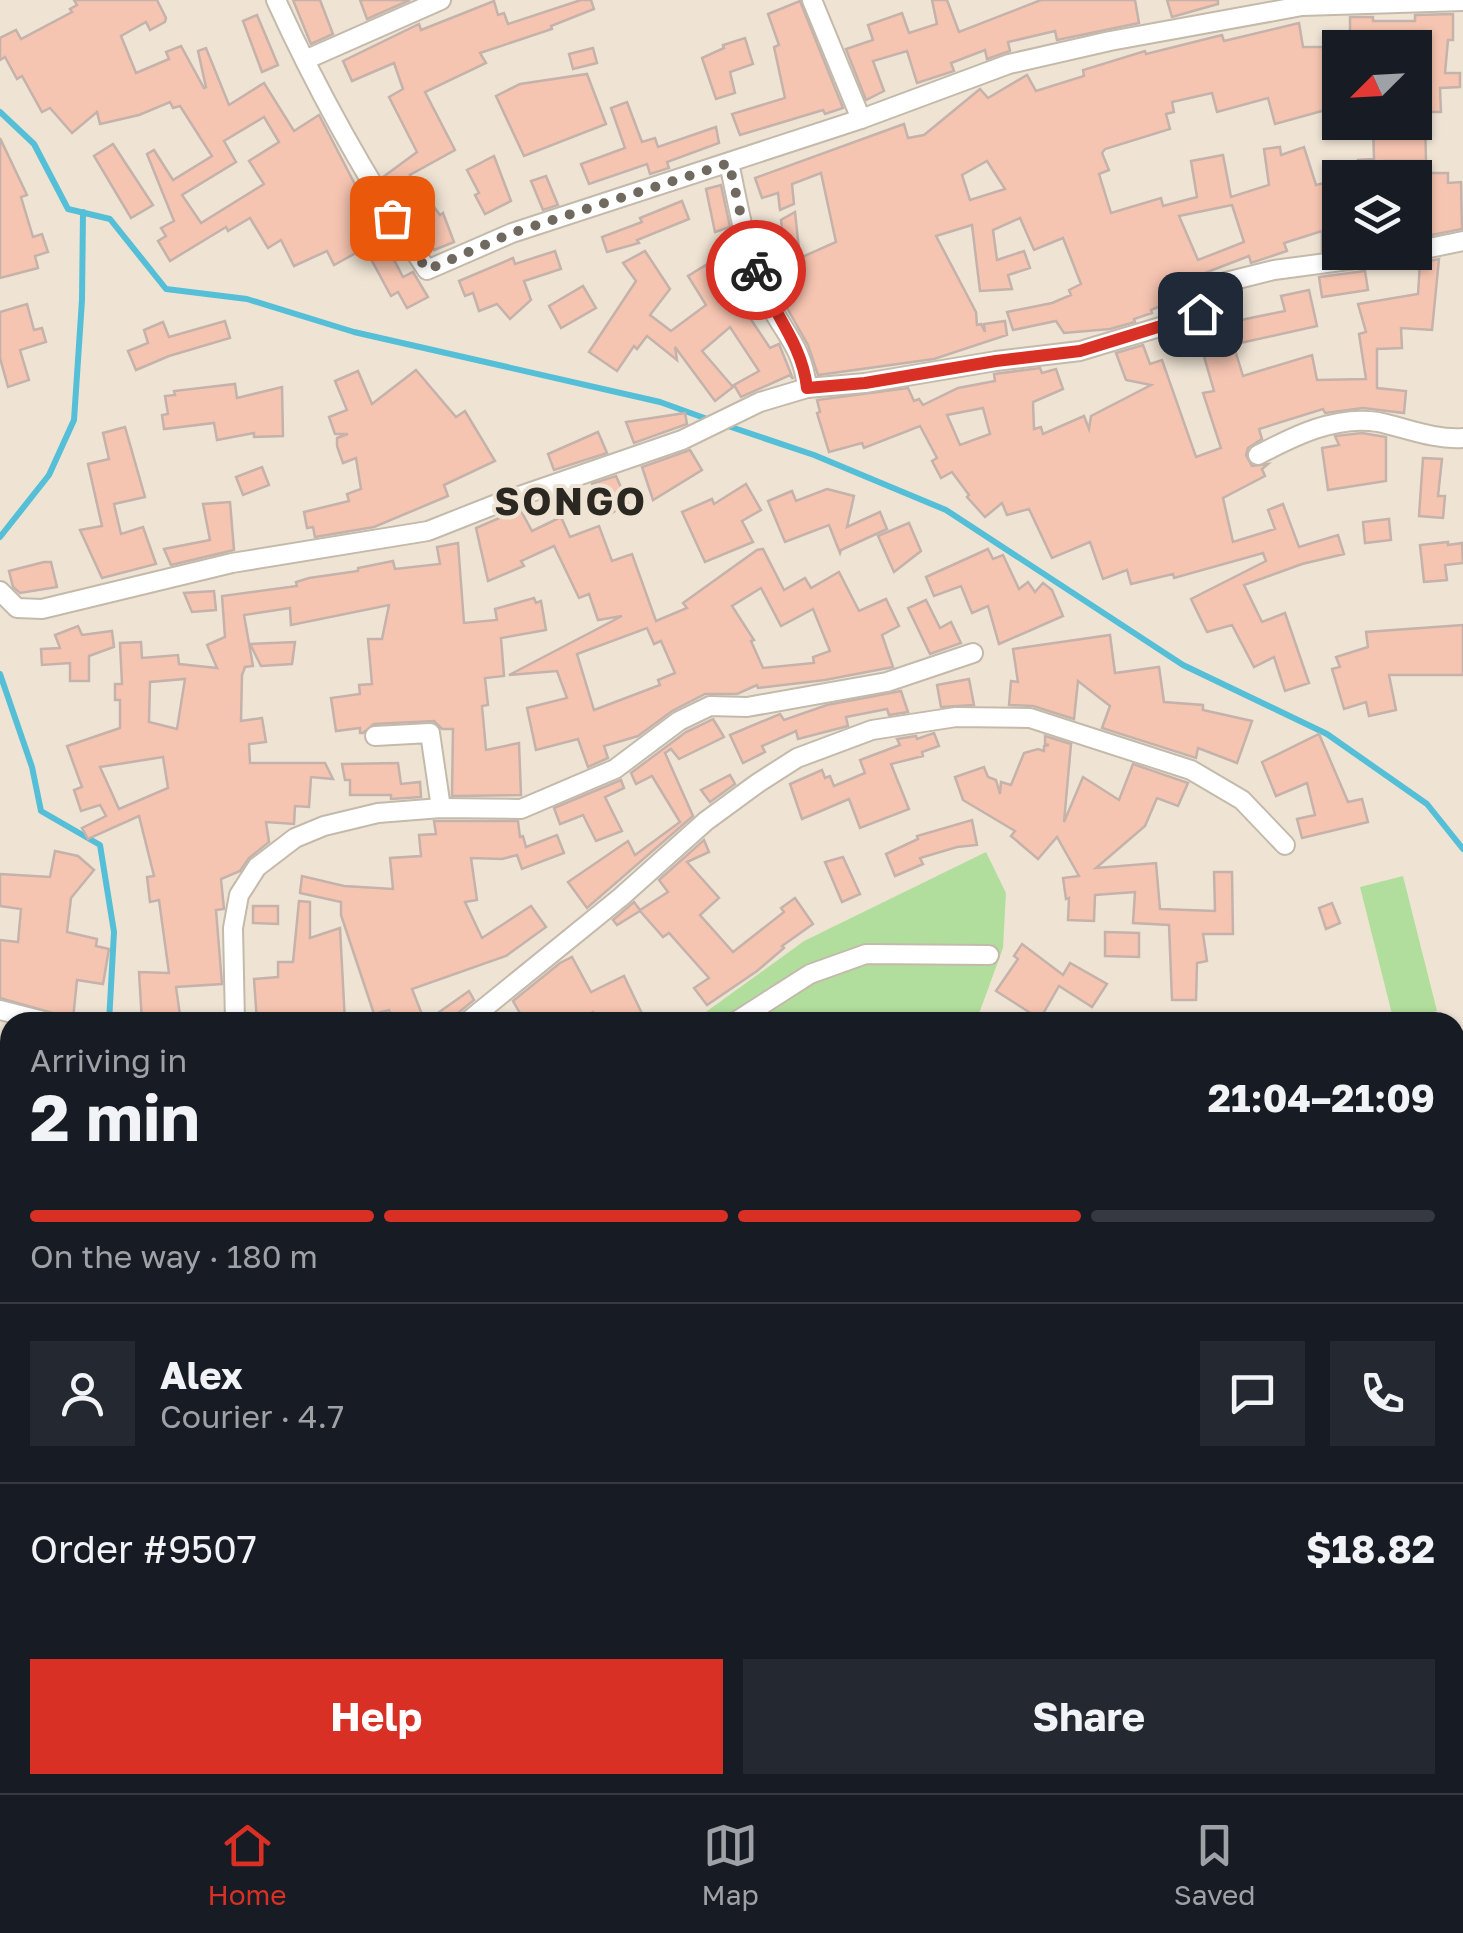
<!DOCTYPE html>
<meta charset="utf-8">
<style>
body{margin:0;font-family:"Golos Text",sans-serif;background:#242831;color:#f1f3f6;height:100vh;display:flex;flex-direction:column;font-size:38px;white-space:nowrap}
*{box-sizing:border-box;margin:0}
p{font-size:32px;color:#9ea1a6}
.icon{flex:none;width:55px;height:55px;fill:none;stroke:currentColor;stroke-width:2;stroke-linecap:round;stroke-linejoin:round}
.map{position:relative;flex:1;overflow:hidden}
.drawer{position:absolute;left:0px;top:1012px;width:1465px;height:782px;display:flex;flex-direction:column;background:#171b24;border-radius:30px 30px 0 0;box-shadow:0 2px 8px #0004}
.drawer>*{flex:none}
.needle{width:65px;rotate:246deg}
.controls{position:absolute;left:1322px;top:30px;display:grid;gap:20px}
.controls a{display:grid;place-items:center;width:110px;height:110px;border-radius:0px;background:#171b24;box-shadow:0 2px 8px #0004;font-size:50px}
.pin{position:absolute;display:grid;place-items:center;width:85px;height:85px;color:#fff;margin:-42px;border-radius:20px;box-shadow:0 5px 15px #0006}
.courier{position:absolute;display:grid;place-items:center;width:100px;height:100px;margin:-50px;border:8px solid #d93025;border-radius:50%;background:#fff;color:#222;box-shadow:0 2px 12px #0007}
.headline em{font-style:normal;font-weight:700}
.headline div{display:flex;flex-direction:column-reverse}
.headline{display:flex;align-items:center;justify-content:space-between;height:170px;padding:0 30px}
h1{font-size:65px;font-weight:700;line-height:75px}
.bar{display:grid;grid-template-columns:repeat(4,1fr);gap:15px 10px;align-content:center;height:120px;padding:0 30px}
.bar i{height:12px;border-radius:8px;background:#363941}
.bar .active{background:#d93025}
.bar p{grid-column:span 4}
.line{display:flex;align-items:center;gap:25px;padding:0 30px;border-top:2px solid #363941}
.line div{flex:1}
.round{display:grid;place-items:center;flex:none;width:105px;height:105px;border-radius:0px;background:#242831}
.primary-button{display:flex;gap:20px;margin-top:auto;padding:20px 30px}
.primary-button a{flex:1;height:115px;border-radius:0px;background:#d93025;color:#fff;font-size:40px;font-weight:700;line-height:115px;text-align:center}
.primary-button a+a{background:#242831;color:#f1f3f6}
.menu{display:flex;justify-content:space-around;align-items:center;height:140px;border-top:2px solid #363941;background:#171b24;font-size:28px;color:#9ea1a6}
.menu a{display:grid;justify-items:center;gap:5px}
.menu .active{color:#d93025}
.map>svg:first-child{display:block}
.green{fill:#b2de9d}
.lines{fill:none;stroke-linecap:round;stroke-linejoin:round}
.stream{stroke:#55bfd8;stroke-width:6}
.building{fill:#f6c5b1;stroke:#c4b2ab;stroke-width:2.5;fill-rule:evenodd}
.street-casing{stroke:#c4baab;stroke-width:22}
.street{stroke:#fff;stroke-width:18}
.done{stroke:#706960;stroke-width:10;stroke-dasharray:0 18}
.route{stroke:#d93025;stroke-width:12}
.labels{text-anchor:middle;stroke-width:8;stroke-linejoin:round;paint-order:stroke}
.district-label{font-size:38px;font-weight:bold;letter-spacing:2.5px;fill:#2b2721;stroke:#efe4d4}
</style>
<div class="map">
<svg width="1463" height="1793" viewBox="0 0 1463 1793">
<rect width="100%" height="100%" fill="#efe4d4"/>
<g class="green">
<path d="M986,852l20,41 -3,55 -27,74h-284l112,-81z"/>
<path d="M1403,876l34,135 -43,11 -34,-135z"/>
</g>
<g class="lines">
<g class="stream">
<path d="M0,112l34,32 34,65 42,10 56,70 81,10 107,33 306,70 50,18"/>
<path d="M722,424l92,31 132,55 237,155 144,69 100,70 36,45"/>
<path d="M0,537l49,-62 25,-55 8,-120 1,-88"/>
<path d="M0,674l32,93 9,44 59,34 14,87 -5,90"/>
<path d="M204,1793l2,-8"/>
</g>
</g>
<g class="building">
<path d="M74,0h83l9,18 -1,4 -15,8 -4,-8 -25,14 15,37 33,-14 -3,-7 15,-6 23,42 2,-1 -8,-36 8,-3 23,57 35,-22 30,48 25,-16 84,162 10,-5 15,25 -21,11 -9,-16 -7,4 -26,-48 -31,17 -7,-14 -33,15 -13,-26 -13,8 -18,-30 -22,13 -2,-4 -56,34 -12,-20 8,-5 -5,-8 13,-7 -27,-67 7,-4 19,30 39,-24 -32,-50 -7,2 -3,-6 -31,13 -39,9 -3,-12 -25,21 -22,-25 -8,4 -20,-36 -5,3 -12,-22 -5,3v-22l16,-8 5,9 51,-27 -2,-3 7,-4zM264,117l15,25 -30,19 15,23 -63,39 -19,-28 54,-33 -12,-21z"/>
<path d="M293,0h27l13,34 -22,10z"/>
<path d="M360,0h50l-43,19z"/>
<path d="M581,0h10l3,9 -43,17 1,3 -72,24 6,10 -61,29 30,58 -45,25 30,40 3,-2 11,29 -20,8 -17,-46 -10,8 -24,-35 34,-25 -28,-55 14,-8 -9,-26 -42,18 -9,-20 76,-37 2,6 73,-29 4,14 6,-2 4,11z"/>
<path d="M932,0h15l12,32 82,-32h94l4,23 -82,17 -2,-9 -47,11 2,9 -23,8 -2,-9 -34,13 3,8 -37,12 -10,-32 -34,10 11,30 -18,9 -20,-51 27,-9 -5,-15 34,-12 7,20 28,-9z"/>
<path d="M1167,0h51v4l-46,13z"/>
<path d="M800,1l43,107 -18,6 -2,-4 -83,25 -8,-21 53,-16 -11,-51 5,-2 -11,-31z"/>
<path d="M1453,14v26h-5l-3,33h15v14l-20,1 1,24h-16v-24h-10v-40h-65v-31h23v4h42v-6z"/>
<path d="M257,15l21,50 -16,7 -19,-51z"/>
<path d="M1299,23l4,24h25l12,44v15l-65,18 -7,-26 -51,14 -5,-19 -40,9 2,10 -8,2 4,15 -65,20 -3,4 7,17 -10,4 12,39 50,-15 2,8 34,-9 -6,-36 32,-6 8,42 38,-12 -5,-36 16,-2 1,8 23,-8 12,38 24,-6v70l-18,2v-20l-38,12 3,8 -36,12 -2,-7 -52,20 3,9 -2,5 -47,20 1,3 -18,6 1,3 -25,7 -46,4 -8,-12 -43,9 -6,-18 45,-9 19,-8 -2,-5 12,-6 -18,-46 -29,12 -14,-32 -27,12 4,30 27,-9 6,17 -22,7 4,14 -32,2 -8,-66 -36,11 40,76 1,13 4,-1 4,8 -1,-8 21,-3 2,14 -73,24 -116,16 -10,-30 -34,-60 10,-4 -13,-29 13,-6 -3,-26 14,-8 5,46 36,-16 -15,-69 -29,11 2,20 -14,6 -2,-17 -16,5 -7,-20 149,-54 4,14 16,-3 56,-46 8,9 39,-23 9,16 48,-15 -1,-6 62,-19 1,3 76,-19 2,6zM987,161l18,28 -35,11 -8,-25zM1232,205l12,37 -46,18 -19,-44z"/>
<path d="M745,38l8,26 -23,8 5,21 -19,6 -14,-41 22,-10 -1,-3z"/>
<path d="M593,48l4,15 -24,6 -4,-15z"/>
<path d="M587,74l19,50 -82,32 -28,-60 24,-12z"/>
<path d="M627,102l15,40 13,-4 3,9 58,-20 3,16 -52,19 2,6 -19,6 -3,-10 -58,20 -8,-20 44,-16 -14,-40z"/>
<path d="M1382,122h43l1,39h-42l1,14 -25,3 -2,-18 16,-1 -1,-34z"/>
<path d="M0,138l27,57 -6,2 12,40 9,-3 6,18 -13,4 3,12 -38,10z"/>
<path d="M113,144l40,61 -22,13 -37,-62z"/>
<path d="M494,156l17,45 -26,13 -10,-19 4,-2 -12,-23z"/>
<path d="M1415,173h33v10l13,-1 1,47 -41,8 1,-16h7l-1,-29h-13z"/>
<path d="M546,176l12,29 -15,5 -12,-29z"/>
<path d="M721,185l9,42 -15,5 -9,-43z"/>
<path d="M682,201l7,18 -52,21 2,3 -32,9 -5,-15 40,-15 -2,-4z"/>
<path d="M555,251l6,18 -37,12 7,19 -21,19 -13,-15 -18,7 -6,-18 -8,3 -6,-15 54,-23 2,6z"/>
<path d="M645,251l25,38 -20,26 21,16 35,-26 -18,-29 18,-11 4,13 6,-2 20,34 8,-1 26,39 9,-4 14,35 -3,-4 -49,22 -7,-12 25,-14 -29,-44 -28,24 31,36 -18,14 -40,-54 2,13 -30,-24 -10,13 -3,-3 -17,25 -28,-19 47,-71 -13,-18z"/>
<path d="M1439,259l-7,71 -31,-2 1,20 -25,1v39l29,3 -2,22 -41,-5 -38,5 -2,-4 -64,20 3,10 -14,9 -2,7 6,11 16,-2 -6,5 3,7 -42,22 10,44 42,-13 -7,-19 15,-6 16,43 39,-12 6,19 -42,10 -58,21 18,37 23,-9 24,70 -24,8 -11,-34 -20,10 -22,-42 -25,7 -16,-33 75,-38 -3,-8 -89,25 -1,-4 -42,10 -4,-14 -24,9 -13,-37 -38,16 -23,-49 -22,6 -5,-12 -17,14 -18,-20 2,-2 -17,-23 -11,6 -9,-17 5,-3 -17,-32 -56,22 -2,-5 -33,9 -12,-39 3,-1 -3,-12 91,-12 6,13 5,-2 4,6 35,-17 37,-7 -1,-7 46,-6 2,5 14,-4 7,20 -30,13 1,27 7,-2 2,7 41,-18 5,13 2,-13 60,-31 -25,-5 -10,-27 27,-8 7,19 12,-4 34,97 25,-9 -18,-55 11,-2 -13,-45 30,-9 12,39 69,-21 5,25 49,-1 -7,-45 7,-2 -8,-28 60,-10 2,-31zM983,408l7,26 -30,11 -13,-30z"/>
<path d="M1365,271l3,19 -46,7 -3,-20z"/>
<path d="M583,286l13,22 -35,20 -12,-22z"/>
<path d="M1309,290l8,36 -81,18 -5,-22 54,-11 -4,-15z"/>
<path d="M27,304l7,26 8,-2 4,14 -26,8 9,30 -21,7 -8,-29v-46z"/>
<path d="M225,321l5,17 -61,18 -33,14 -8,-19 20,-8 -4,-13 19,-8 6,15z"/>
<path d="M416,370l40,47 9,-6 30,50 -51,24 4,11 -74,31 -59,10 -2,-10 -6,1 -3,-16 45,-11 -2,-7 14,-5 -5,-31 -13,5 -6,-17v-8l11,-4h-13l-6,-17 18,-7 -12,-29 23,-10 14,33z"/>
<path d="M235,384l2,14 45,-11 1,49 -29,1v-4l-37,7 -3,-17 -50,6 -2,-14 6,-1 -3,-18 10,-1 -1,-4z"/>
<path d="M685,413l2,11 -53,19 -8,-21z"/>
<path d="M125,427l20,70 -31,7 7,30 22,-7 13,37 -54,14 -22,-48 22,-4 -14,-62 21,-5 -6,-26z"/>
<path d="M598,432l9,21 -53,17 -6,-16z"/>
<path d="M1362,433l24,4v44l-58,9 -6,-42 17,-3 -4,-9z"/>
<path d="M690,450l12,20 -49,30 -11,-33z"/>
<path d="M1423,458l19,1 -4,37h7l-2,22 -24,-2z"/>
<path d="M262,467l7,18 -26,10 -7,-18z"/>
<path d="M616,476l12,27 -16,10 -17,-29h-4z"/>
<path d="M746,484l15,26 -19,11 11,21 -48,20 -23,-50 30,-13 2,5z"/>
<path d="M827,489l27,7 -7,31 33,-15 7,17 -46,21 -1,3 -11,-28 -44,17 -17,-41 24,-10 4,10z"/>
<path d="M230,502l4,48 -63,15 -7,-16 46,-9 -7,-36z"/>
<path d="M520,509l12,22 29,-14 9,20 29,-11 13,35 20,-7 24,67 31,-13 -4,-5 74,-53 6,-1 21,41 21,-12 6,10 28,-16 20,39 27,-12 13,27 -17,9 11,32 -68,13 -67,8 -1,-3 -20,9h-32l-33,17 -34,25 -34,10 4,12 -20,9 -10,-28 -42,11 -9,-42 40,-10 -10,-27 -48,4 113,-59 -24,4 -9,-26 -10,4 -25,-52 -33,15 3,5 -36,15 -12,-53zM761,588l20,38 32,-17 17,42 -17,6 1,6 -51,5 -12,-27 3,-1 -22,-34zM647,628l7,16 7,-3 14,32 -17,7 2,5 -66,25 -17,-56z"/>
<path d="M1389,519l2,21 -26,3 -2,-21z"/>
<path d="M909,523l12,28 -27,21 -16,-36z"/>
<path d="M1448,542v3l14,-2 1,20 -18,2 2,15 -23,2 -4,-37z"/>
<path d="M458,543l6,80 33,-3 -2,-11 39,-11 2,5 5,-2 5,29 -45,8 3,38 -19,2 3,27 -6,1 4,44 33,-7 2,52 -69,1 1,-67h-11l-8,-8 -60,3 -11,9h-3v-5l-24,3 -5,-33 29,-4 -1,-9 13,-1 -4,-45h14l7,-34 -98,20 -1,-17 -46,7 9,51 -8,1 -3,8 -1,46 21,-3 4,24 -17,2 1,19h75l8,16 -22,-2 -2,30 -14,-1 -1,18 -28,-2 3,20 -20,16 -9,13 -19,8 3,30 -8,1 6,74 -46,3 5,35h-39l-3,-50 30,1 -10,-73 -9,2 -3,-25 7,-1 -15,-60 -51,23 -6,-11 24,-12 -6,-11 -19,6 -7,-21 8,-3 -15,-41 53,-18v-28h-5v-16h7l-2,-41 21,-1 1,16 36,-3 1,9 38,4 -10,-23 18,-8 -3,-41 75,-10 -1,-4 13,-4 49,-7v-3l35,-7 2,8 45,-5 -3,-17zM185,679l-8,50 -28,-7 1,-40zM163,757l5,31 -49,21 -19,-42z"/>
<path d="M988,549l5,10 10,-4 16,34 9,-7 7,10 8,-9 9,7 11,26 -64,28 -11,-38 -16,7 -11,-27 -27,10 -8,-19z"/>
<path d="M44,562h7l6,25 -37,6 -7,-6 -4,-16z"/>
<path d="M214,591l2,19 -24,2 -8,-19z"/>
<path d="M926,600l14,28 11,-6 10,21 -31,11 -22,-46z"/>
<path d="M1463,625v50h-74l7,35 -27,6 -3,-14 -22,7 -12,-40 8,-2 -4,-10 32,-10 -2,-15z"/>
<path d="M78,626l4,9 30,-4 2,16 -25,9v25h-19v-18l-28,2 -1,-16 19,-1 -5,-13z"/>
<path d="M1110,635l5,38 44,-6 5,35 39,3v5l49,11 -15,42 -39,-15 -2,10 -94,-30 8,-22 -32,-25 -4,38 -41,-13 -24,-1 2,-24 7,1 -5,-33z"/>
<path d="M295,642l-3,22 -31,2 -11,-22z"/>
<path d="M969,679l5,26 -33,2 -4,-22z"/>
<path d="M901,691l7,21 -19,3 -2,-6 -41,8 2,9 -50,13 -2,-8 -34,15 3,6 -22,11 -13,-28 50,-21 4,6 43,-15z"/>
<path d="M713,719l11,18 -45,22 -8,-10 -6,4 28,63 -106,92 -19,-26 60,-41 7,14 45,-33 -28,-46 -16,8 -5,-11 55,-41z"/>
<path d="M934,733l5,13 -17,6 1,4 -32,8 18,45 -49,19 -11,-29 -47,20 -12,-35 32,-14 3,8 5,-2 4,10 31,-13 -5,-13 40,-15 -3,-6 19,-3 1,3z"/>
<path d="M1319,734l29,68 14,-3 6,23 -66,16 -5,-19 18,-4 -8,-32 -31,13 -14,-34z"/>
<path d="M1045,736l26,8 -7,78 19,-45 36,23 14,-36 55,19 -10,23 -21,-8 -12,28 -49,42 60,-5 4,46 55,2 -1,-39h18l1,62h-30l4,27 -10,2 -1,37h-24l-3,-75 -36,-2 2,-31 -40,3 -1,26 -26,-1 1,-22 -3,1 -3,-21 16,-2 -22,-39 -19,22 -27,-23 4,-5 -52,-31 -8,-23 29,-10 4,10 8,3 4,14 1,-12 10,3 13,-32 14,-4 6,2v-5l5,-1 -4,-1z"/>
<path d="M398,763l3,21 19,-2 1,15 -30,2v-4h-41v-15h-5l-3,-16z"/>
<path d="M730,775l5,9 -25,18 -9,-12z"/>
<path d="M621,780l3,8 -19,9 17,34 -26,10 -13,-26 -23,9 -6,-16z"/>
<path d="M972,820l5,25 -20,2 -37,11 3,6 -28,12 -9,-22 32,-15 -1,-3z"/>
<path d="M434,821h84l2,16 3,-1 3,11 31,-12 7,18 -42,16 -5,-14 -15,4 -31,-1 6,42 -12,2 17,36 49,-32 15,21 -40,29 -94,33 13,33 44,-31 5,9 -16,13 -3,9h-61l-5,-12 -15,4 -33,-99v-13l-41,-9 2,-17 42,10 49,3 -3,-31 31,-2 -2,-21 17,-1z"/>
<path d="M704,840l5,12 -22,10 32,36 -19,17 33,37 51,-40 -3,-4 14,-10 18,26 -31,22 2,2 -27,23 -50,34 -13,-17 15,-10 -40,-45 -6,4 -23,-26 -23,14 -4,-5 21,-18 6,8 28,-18 -9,-12z"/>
<path d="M55,851l23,5 16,14 -23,28 -4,34 30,7 -1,7 13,3 -6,35 -26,-4 -4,39 -73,-21v-58l18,2 3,-33 -21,-3v-32l50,3z"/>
<path d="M843,857l17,37 -18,8 -17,-40z"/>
<path d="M299,901l11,1v36l30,-10 5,94h-88l-3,-43 24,-2v-15h15z"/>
<path d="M1332,903l8,20 -14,6 -7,-21z"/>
<path d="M253,906h25v18l-25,-1z"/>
<path d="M1105,932l34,1v24l-34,-1z"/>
<path d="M1022,944l41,31 7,-12 37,21 -15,23 -33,-21 -19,33 -44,-28 22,-32 -4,-3z"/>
<path d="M572,957l19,35 33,-16 22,46h-48l-5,-10 -16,10h-52l-12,-21 47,-38z"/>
</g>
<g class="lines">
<g class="street-casing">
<g id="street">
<path d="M276,0c43,95 93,183 151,270l85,-37 349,-114 148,-55 101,-23 192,-35 161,-5"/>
<path d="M812,0l49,119"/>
<path d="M305,60l136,-60"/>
<path d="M729,163c10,45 17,93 37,135 17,34 37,49 41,90"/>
<path d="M1415,251l48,-10"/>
<path d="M1258,455c36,-19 78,-40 120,-33 28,6 56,18 85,16"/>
<path d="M0,591l17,17 25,1 190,-46 196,-32 71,-28 183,-63 78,-38 47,-14 58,-5 131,-22 84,-10 120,-36 14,-30 60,-15 134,-18"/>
<path d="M375,736l55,-3 11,75"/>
<path d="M0,1010l47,12"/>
<path d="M235,1022l-2,-94 6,-33 18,-28 38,-29 29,-12 54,-13 63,-5 80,1 94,-40 64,-48 31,-15 37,1 140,-25 86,-29"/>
<path d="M467,1022l154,-125 85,-76 52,-38 39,-25 75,-28 84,-13 74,1 161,52 51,30 43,45"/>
<path d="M735,1022l75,-48 56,-20 123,1"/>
<path d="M1455,1302l8,-4"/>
<path d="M996,1785l38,8"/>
<path d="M583,1793l1,-8"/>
<path d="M900,1793l2,-8"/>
<path d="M1206,1793l1,-8"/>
</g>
</g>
<use href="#street" class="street"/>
</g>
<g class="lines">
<path class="done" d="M392,218l35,52 85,-37 217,-70 17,75 10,32"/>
<path class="route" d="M756,270c16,42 46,73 51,118l58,-5 131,-22 84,-10 120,-37"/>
</g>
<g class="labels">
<g class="district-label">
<text x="571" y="515">SONGO</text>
</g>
</g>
</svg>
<div class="controls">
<a><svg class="needle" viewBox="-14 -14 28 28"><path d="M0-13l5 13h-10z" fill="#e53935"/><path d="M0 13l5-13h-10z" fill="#9ea1a6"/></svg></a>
<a><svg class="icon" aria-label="layers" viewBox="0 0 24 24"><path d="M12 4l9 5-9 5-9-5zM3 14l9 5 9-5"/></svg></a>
</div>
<div class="pin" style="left:392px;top:218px;background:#ea580c"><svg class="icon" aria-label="bag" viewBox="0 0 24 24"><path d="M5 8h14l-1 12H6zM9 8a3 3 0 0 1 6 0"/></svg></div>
<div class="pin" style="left:1200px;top:314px;background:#1f2937"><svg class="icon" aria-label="home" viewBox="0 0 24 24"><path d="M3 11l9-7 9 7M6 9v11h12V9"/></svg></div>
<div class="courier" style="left:756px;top:270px"><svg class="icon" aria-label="bike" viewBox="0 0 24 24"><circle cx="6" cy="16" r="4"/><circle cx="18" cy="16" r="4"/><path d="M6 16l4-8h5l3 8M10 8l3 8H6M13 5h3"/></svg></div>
<section class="drawer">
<div class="headline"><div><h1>2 min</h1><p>Arriving in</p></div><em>21:04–21:09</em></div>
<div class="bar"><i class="active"></i><i class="active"></i><i class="active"></i><i></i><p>On the way · 180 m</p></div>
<div class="line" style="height:180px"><a class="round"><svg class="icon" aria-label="person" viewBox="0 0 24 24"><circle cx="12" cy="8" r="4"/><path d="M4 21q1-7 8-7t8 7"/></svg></a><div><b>Alex</b><p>Courier · 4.7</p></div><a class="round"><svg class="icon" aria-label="chat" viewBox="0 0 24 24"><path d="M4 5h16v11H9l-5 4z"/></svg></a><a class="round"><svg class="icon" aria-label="phone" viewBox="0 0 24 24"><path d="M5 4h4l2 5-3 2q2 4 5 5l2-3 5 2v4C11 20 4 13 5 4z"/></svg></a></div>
<div class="line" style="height:130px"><div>Order #9507</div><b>$18.82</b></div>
<div class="primary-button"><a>Help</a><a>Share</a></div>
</section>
</div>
<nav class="menu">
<a class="active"><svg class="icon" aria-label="home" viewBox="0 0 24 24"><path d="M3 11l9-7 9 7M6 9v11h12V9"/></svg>Home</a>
<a><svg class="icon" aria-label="map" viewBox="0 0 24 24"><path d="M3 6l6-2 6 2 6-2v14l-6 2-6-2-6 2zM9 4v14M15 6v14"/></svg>Map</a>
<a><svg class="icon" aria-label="saved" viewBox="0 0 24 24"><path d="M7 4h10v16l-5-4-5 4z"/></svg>Saved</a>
</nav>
